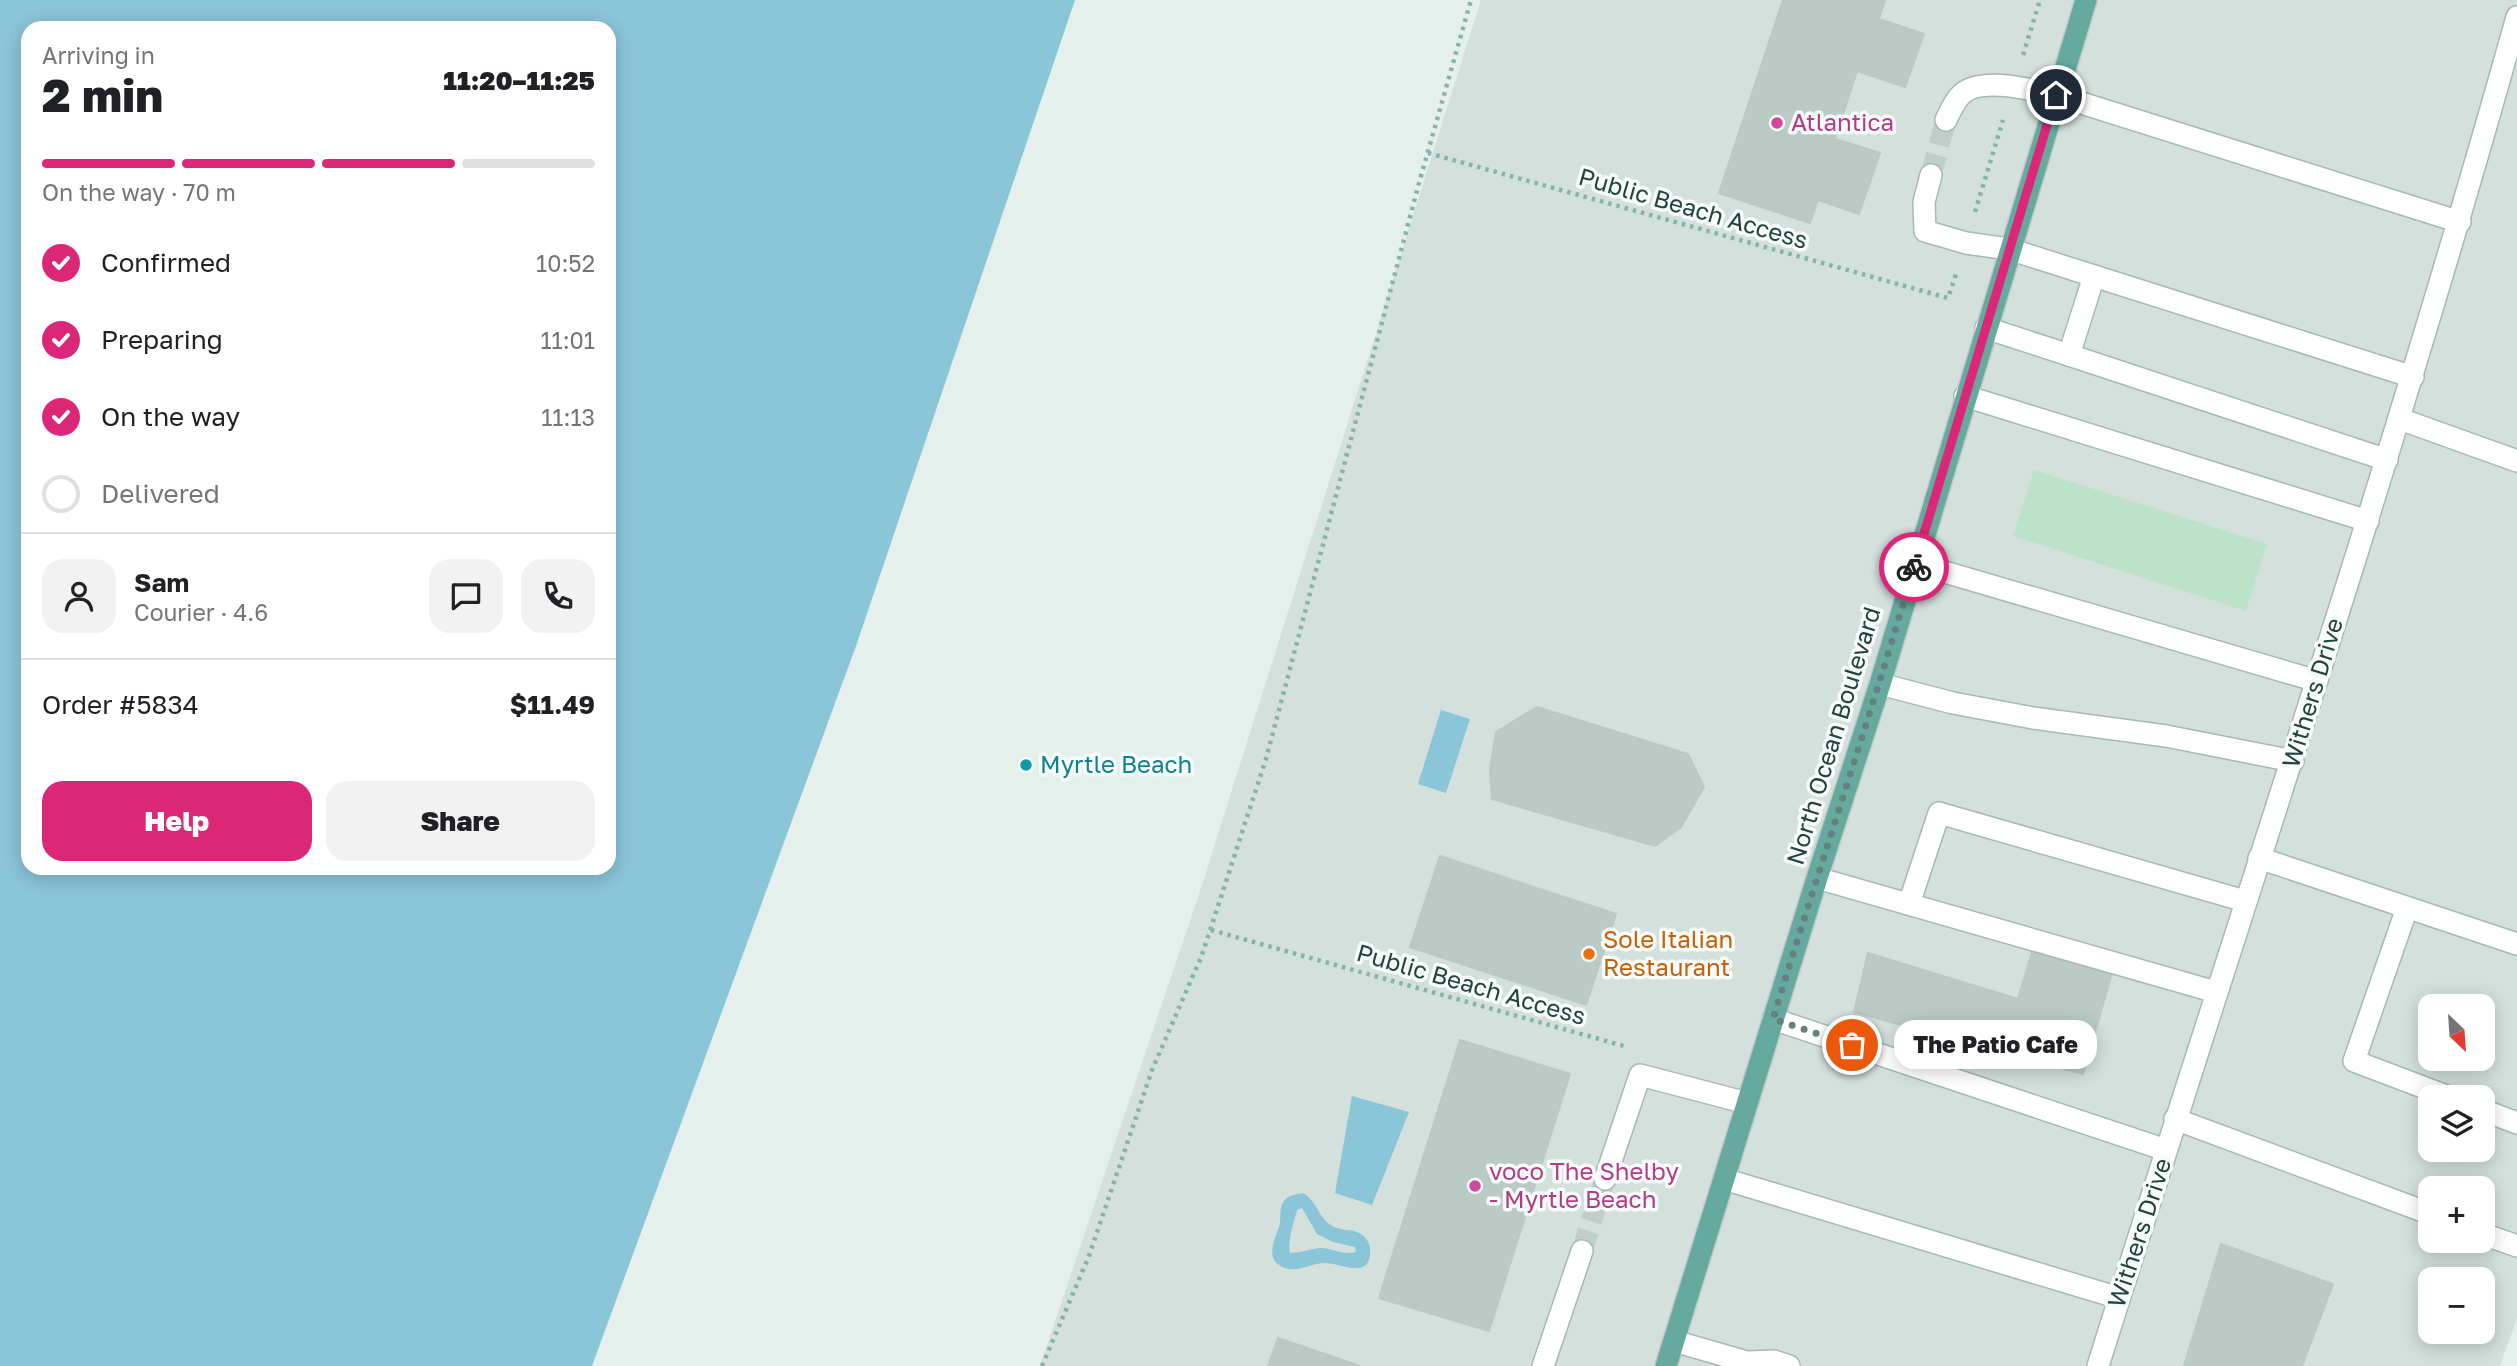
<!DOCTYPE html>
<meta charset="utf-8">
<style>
body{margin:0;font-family:"Golos Text",sans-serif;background:#f2f2f2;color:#202124;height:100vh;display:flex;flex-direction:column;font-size:26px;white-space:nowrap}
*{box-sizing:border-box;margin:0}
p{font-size:23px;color:#757577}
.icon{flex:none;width:38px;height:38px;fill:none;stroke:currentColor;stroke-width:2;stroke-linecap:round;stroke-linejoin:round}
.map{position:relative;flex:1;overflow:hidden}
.panel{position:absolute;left:21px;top:21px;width:595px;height:854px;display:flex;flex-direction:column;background:#fff;border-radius:21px;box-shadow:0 4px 18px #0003}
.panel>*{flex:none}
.needle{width:46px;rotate:155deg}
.tools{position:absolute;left:2418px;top:994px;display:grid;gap:14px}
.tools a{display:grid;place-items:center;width:77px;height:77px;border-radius:14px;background:#fff;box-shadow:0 4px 18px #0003;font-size:35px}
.pin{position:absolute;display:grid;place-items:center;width:60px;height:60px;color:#fff;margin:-30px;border:4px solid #fff;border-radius:50%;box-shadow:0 2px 7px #0007}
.courier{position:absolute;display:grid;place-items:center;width:70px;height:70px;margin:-35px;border:5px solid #db2777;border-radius:50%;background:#fff;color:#222;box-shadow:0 2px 9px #0007}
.bubble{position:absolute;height:49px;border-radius:21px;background:#fff;box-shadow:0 4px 18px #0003;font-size:23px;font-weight:800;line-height:49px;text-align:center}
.summary em{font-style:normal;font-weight:800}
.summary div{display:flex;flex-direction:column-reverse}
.summary{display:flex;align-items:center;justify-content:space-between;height:119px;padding:0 21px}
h1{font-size:46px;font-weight:800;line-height:52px}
.bar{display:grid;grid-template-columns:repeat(4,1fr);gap:10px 7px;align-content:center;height:84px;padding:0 21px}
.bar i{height:9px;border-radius:5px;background:#e0e0e0}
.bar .on{background:#db2777}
.bar p{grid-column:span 4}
.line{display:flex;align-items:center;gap:18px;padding:0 21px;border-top:2px solid #e0e0e0}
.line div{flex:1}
.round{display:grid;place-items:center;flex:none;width:74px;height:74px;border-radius:21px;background:#f2f2f2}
ol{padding:0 21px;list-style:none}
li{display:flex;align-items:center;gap:21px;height:77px}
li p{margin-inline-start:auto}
li .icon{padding:7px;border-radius:50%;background:#db2777;color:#fff;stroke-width:4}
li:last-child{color:#757577}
li i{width:38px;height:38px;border:4px solid #e0e0e0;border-radius:50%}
.cta{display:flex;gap:14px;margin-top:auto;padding:14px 21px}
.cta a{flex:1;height:80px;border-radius:21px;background:#db2777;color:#fff;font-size:28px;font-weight:800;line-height:80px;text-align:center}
.cta a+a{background:#f2f2f2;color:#202124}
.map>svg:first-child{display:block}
.built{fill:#d3e0db;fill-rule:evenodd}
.green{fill:#bde2ca}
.water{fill:#8ac5d8;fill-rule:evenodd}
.building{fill:#bacbc5;stroke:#b7cac4;stroke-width:2}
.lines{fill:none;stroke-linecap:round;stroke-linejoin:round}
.minor-tunnel{stroke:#becec9;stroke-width:21;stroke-dasharray:21 10;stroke-linecap:butt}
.minor-casing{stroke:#a7b9b4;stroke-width:24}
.major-casing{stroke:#c1cbc9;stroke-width:24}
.path{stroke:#83b6ab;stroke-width:4.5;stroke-dasharray:3.5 5;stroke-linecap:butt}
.minor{stroke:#fff;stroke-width:21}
.major{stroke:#66a99e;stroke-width:21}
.done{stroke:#66807b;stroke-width:7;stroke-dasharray:0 12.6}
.route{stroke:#db2777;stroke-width:9}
.hotel-dot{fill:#d1479c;stroke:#f7fbf9;stroke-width:2.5}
.culture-dot{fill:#0f9aa8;stroke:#f7fbf9;stroke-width:2.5}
.food-dot{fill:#e8710a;stroke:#f7fbf9;stroke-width:2.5}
.labels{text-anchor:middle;stroke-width:7;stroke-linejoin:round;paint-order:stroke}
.hotel-label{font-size:24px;fill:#b23c85;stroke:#f7fbf9;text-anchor:start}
.street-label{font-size:24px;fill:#22443e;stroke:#f7fbf9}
.culture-label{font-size:24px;fill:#0d838f;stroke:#f7fbf9;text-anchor:start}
.food-label{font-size:24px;fill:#c56008;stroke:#f7fbf9;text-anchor:start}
</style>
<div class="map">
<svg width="2517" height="1366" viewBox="0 0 2517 1366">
<rect width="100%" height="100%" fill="#e5f0ec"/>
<path class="built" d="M1481,0h1036v1318l-17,48h-1460l162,-481zM2431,1006h52v53h-52zM2431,1097h52v53h-52zM2431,1188h52v53h-52zM2431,1279h52v53h-52z"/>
<path class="green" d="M2034,470l233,74 -21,67 -233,-75z"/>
<g class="water">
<path d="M0,0h1075l-219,646 -264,720h-592zM28,28h581v840h-581z"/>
<path d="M1441,710l29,9 -24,74 -28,-9z"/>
<path d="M1352,1096l57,16 -37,93 -37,-12z"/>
<path d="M1303,1193c14,8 15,24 28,32 9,7 21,3 30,9 6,4 10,11 9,19 -1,26 -28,11 -43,10 -15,-1 -28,10 -42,5 -21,-7 -11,-27 -6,-41 3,-9 -1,-18 5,-26 5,-6 12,-7 19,-8zM1302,1208l15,26 16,8 22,5 1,5c-11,4 -24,-4 -36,-4 -10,1 -20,5 -30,5 -3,-9 4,-32 7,-43z"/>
</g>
<g class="building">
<path d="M1783,0h102l-6,19 45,15 -19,53 -48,-16 -22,68 45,14 -21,61 -41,-14 -8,23 -91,-30z"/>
<path d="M1537,707l151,47 16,33 -23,40 -26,19 -163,-47 -2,-29 6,-38z"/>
<path d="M1440,856l176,58 -30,91 -176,-58z"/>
<path d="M2032,952l80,21 -29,101 -229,-62 14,-59 150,46z"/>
<path d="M1460,1040l110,34 -81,257 -110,-33z"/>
<path d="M2221,1244l112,40 -31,82h-118z"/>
<path d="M1278,1338l82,28h-92z"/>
</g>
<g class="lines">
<g class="minor-tunnel">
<path d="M1931,175l15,-55"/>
<path d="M1582,1251l23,-72"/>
</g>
<g class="minor-casing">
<g id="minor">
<path d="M1946,120c4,-8 8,-18 14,-24 18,-21 73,-6 96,-1l404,127"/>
<path d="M1931,175l-7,27 1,29 41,12 43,6 85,27"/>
<path d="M1986,328l83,27"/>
<path d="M1965,396l403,125"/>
<path d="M2400,419l117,42"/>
<path d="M2387,460l-318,-105 25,-79 319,101"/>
<path d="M1914,563l403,118"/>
<path d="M1880,684l73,19 80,15 133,18 127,25"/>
<path d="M2259,858l258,86"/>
<path d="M1817,878l399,114"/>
<path d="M1909,904l30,-91 306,88"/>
<path d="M2407,908l-53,153 95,36"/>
<path d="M1773,1019l393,131"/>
<path d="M2483,1110l34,13"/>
<path d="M2175,1119l256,95"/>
<path d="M1605,1179l35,-104 107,28"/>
<path d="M1724,1179l395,119"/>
<path d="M2483,1234l34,12"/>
<path d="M1674,1341l73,21 27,-1 15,5"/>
<path d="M1543,1366l39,-115"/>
<path d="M2098,1366c141,-449 292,-895 419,-1349"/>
</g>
</g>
<g class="major-casing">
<path id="major" d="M1666,1366l151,-488 63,-194 206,-684"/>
</g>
<g class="path">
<path d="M2023,55l17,-55"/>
<path d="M1428,153l520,145 8,-24"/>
<path d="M1975,212l28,-92"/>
<path d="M1211,930l413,116"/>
<path d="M1042,1366l47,-110 63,-186 50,-115 64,-196 153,-576 52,-183"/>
</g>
<use href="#minor" class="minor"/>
<use href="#major" class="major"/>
</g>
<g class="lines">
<path class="done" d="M1852,1045l-79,-26c46,-151 97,-301 141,-452"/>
<path class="route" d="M1914,567l142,-472"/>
</g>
<g class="hotel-dot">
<circle cx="1777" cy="123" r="7"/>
<circle cx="1475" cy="1186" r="7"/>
</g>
<circle class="culture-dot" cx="1026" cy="765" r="7"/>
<circle class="food-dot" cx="1589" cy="954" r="7"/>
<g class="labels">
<g class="hotel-label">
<text x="1791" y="131">Atlantica</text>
<text x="1489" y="1180">voco The Shelby<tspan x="1489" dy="28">- Myrtle Beach</tspan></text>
</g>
<g class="street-label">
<text transform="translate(1693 209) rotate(16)" y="8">Public Beach Access</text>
<text transform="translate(2313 693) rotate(-73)" y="8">Withers Drive</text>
<text transform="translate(1834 736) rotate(-73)" y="8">North Ocean Boulevard</text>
<text transform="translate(1471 985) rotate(16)" y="8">Public Beach Access</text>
<text transform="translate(2140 1233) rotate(-72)" y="8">Withers Drive</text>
</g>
<g class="culture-label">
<text x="1040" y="773">Myrtle Beach</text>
</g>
<g class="food-label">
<text x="1603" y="948">Sole Italian<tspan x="1603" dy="28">Restaurant</tspan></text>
</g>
</g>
</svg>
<div class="tools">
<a><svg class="needle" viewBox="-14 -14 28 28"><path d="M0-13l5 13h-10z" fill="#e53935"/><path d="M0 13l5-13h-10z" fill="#757577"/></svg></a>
<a><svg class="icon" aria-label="layers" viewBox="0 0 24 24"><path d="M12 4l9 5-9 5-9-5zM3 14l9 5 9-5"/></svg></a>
<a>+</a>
<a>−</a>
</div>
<div class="pin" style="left:1852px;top:1045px;background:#ea580c"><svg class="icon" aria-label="bag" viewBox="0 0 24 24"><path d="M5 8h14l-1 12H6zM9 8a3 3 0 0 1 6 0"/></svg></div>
<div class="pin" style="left:2056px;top:95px;background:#1f2937"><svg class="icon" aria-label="home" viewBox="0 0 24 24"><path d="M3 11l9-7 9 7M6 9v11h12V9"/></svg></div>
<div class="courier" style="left:1914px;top:567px"><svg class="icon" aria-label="bike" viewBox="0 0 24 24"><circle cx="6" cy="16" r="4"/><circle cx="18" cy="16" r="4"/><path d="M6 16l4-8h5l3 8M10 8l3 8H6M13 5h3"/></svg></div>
<div class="bubble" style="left:1894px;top:1020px;width:203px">The Patio Cafe</div>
<section class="panel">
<div class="summary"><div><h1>2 min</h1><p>Arriving in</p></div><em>11:20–11:25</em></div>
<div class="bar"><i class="on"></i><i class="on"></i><i class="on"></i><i></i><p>On the way · 70 m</p></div>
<ol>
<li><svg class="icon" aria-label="check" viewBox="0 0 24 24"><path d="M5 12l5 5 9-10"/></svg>Confirmed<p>10:52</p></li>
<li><svg class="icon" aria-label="check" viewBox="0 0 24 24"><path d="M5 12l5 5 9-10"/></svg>Preparing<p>11:01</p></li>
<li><svg class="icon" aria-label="check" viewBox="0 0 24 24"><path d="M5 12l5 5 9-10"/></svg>On the way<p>11:13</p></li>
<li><i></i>Delivered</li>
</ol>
<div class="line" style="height:126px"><a class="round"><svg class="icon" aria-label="person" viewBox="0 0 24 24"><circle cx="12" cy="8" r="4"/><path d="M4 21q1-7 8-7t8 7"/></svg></a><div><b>Sam</b><p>Courier · 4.6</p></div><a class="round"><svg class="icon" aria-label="chat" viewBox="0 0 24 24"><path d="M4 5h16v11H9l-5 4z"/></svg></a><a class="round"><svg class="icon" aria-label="phone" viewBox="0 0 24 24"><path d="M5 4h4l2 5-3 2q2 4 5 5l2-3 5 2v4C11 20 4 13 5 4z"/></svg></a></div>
<div class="line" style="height:91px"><div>Order #5834</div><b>$11.49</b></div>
<div class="cta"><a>Help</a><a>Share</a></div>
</section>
</div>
